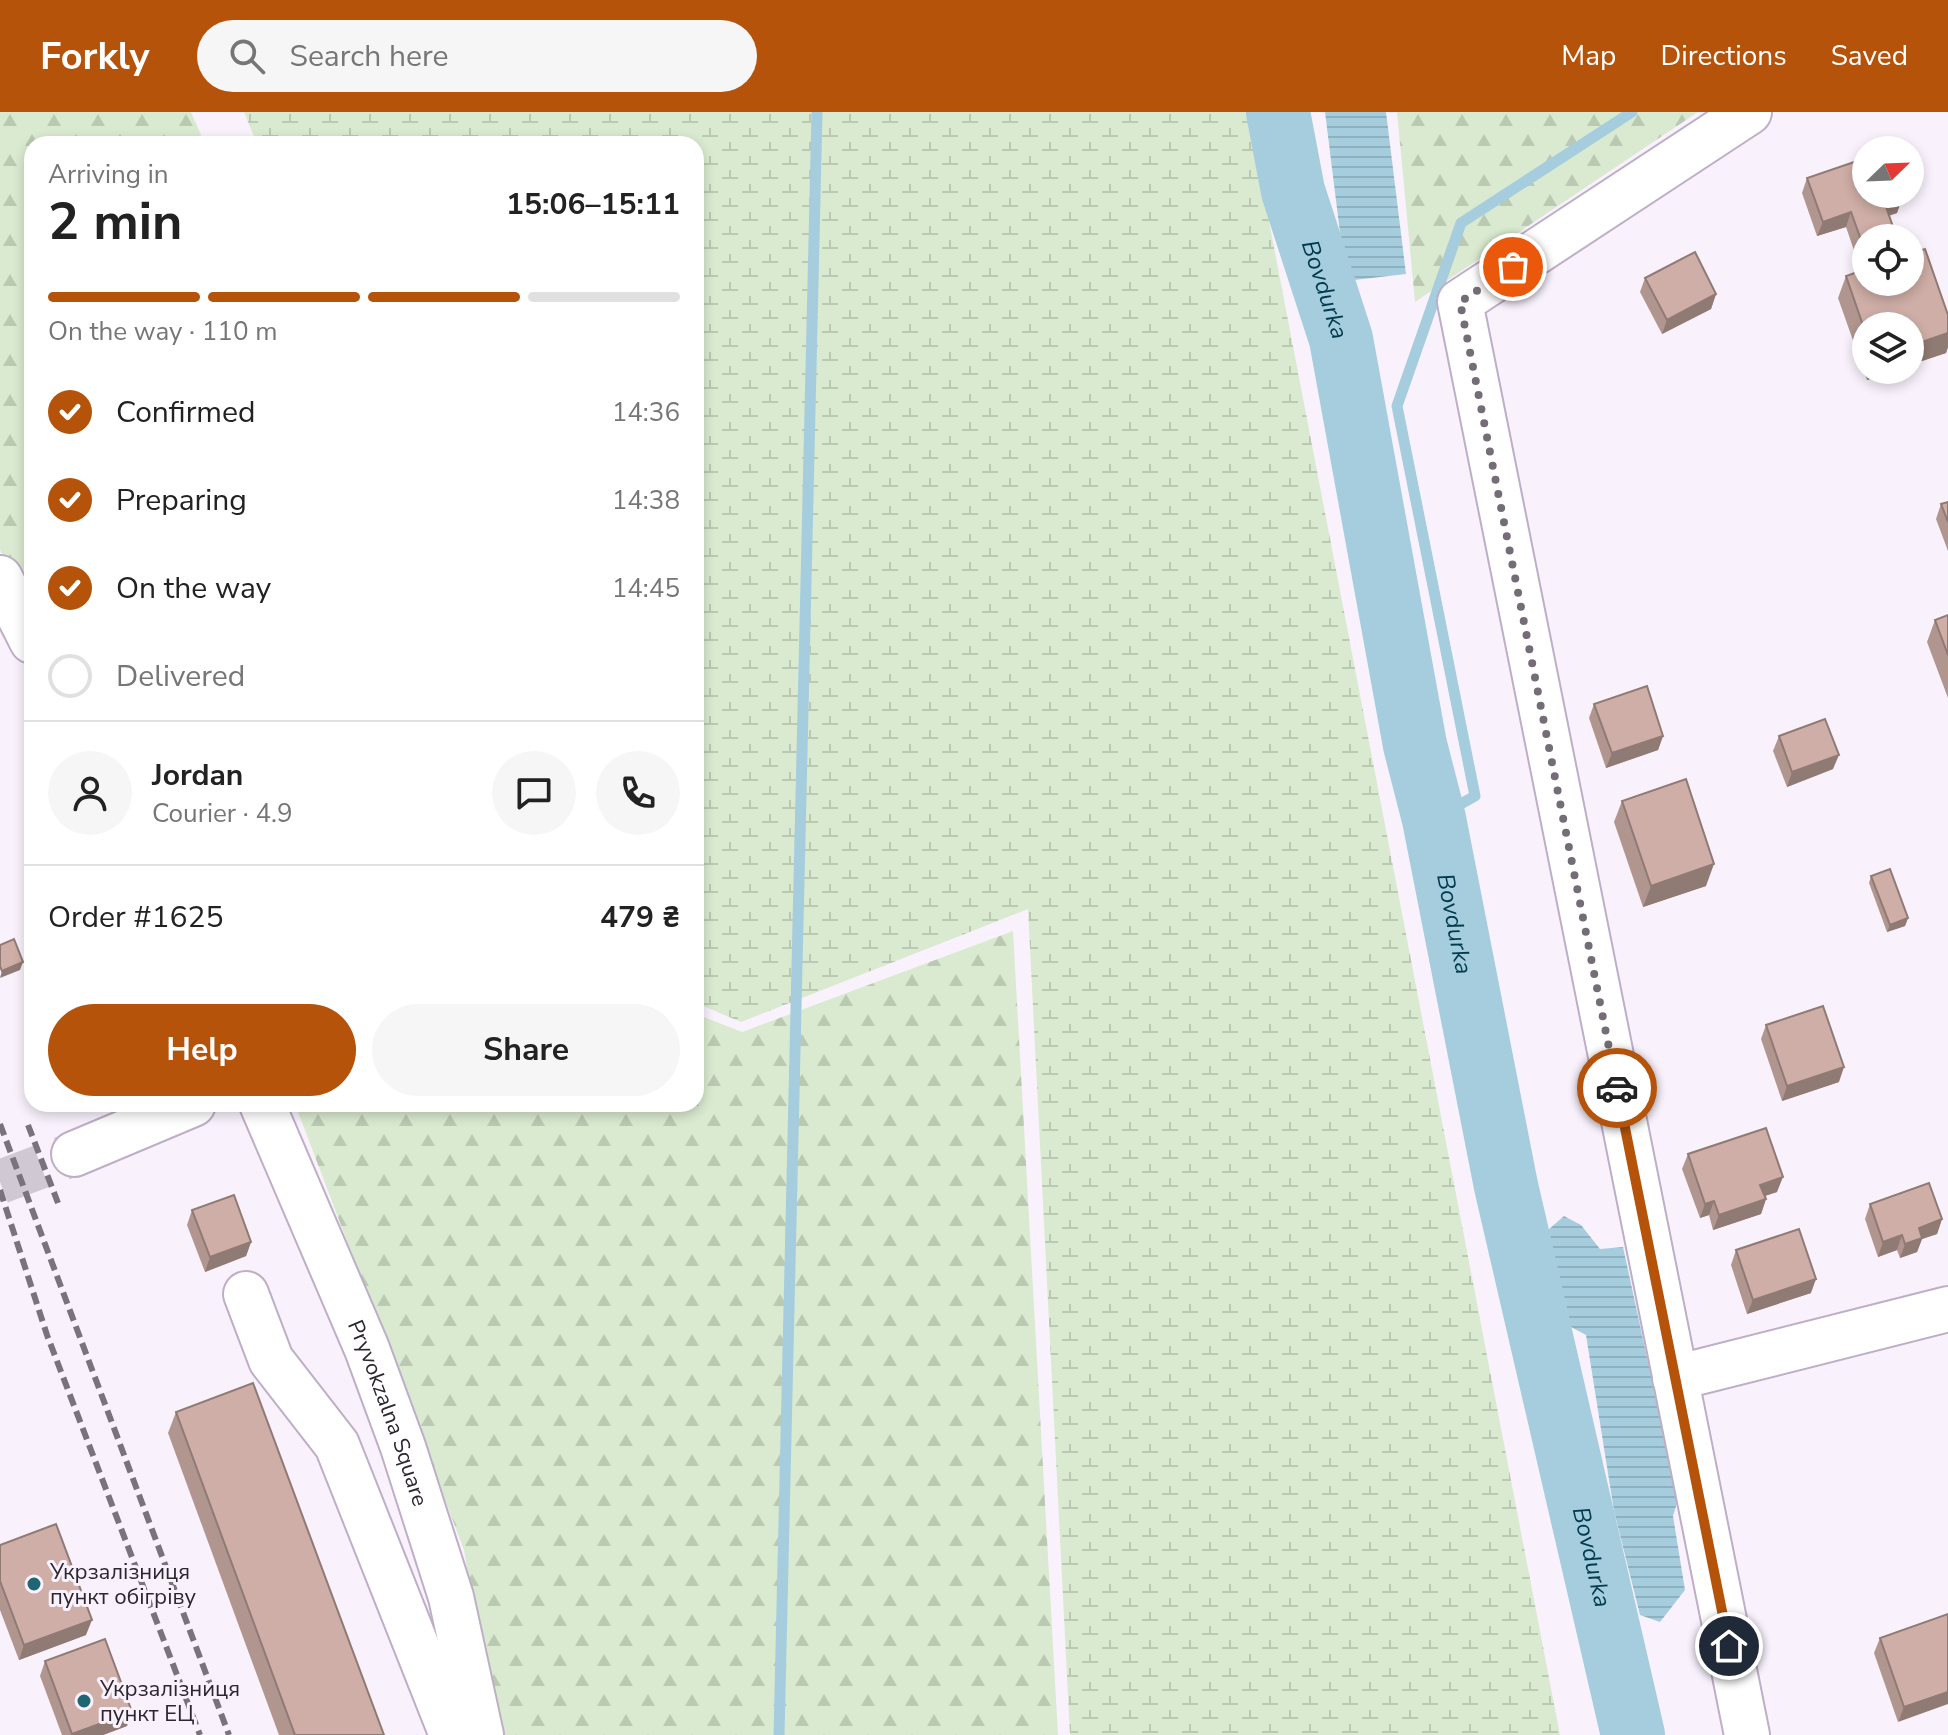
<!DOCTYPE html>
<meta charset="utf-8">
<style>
body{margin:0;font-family:"Nunito Sans",sans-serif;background:#f6f6f6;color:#222;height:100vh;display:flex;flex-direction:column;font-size:30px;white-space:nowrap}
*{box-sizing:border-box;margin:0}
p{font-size:26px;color:#767676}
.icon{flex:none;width:44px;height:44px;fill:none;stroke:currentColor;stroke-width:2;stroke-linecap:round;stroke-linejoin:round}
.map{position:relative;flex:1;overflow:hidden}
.side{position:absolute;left:24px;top:24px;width:680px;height:976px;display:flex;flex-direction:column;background:#fff;border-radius:24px;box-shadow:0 4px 12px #0003}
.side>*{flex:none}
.needle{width:52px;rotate:67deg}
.controls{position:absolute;left:1852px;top:24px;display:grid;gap:16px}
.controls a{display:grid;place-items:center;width:72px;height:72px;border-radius:50%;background:#fff;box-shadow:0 4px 12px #0003;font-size:40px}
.pin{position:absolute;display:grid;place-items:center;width:68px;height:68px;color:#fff;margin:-34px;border:4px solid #fff;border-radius:50%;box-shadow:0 2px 8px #0007}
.courier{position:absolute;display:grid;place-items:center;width:80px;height:80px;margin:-40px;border:6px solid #b45309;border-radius:50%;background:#fff;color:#222;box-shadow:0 2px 10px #0007}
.overview em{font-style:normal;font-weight:700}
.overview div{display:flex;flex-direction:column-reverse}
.overview{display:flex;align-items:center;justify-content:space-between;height:136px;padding:0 24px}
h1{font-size:52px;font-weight:700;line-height:60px}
.bar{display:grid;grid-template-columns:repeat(4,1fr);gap:12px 8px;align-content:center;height:96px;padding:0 24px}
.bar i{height:10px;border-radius:6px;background:#e0e0e0}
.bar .on{background:#b45309}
.bar p{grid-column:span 4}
.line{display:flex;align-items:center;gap:20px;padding:0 24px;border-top:2px solid #e0e0e0}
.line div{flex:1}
.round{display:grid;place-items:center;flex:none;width:84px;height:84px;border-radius:42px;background:#f6f6f6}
ol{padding:0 24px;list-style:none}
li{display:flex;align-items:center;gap:24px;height:88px}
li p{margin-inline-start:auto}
li .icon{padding:8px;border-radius:50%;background:#b45309;color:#fff;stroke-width:4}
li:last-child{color:#767676}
li i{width:44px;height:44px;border:4px solid #e0e0e0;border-radius:50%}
.action{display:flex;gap:16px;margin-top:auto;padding:16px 24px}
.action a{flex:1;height:92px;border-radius:48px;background:#b45309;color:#fff;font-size:32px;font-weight:700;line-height:92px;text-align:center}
.action a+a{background:#f6f6f6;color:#222}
header{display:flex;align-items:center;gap:48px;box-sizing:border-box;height:112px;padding:0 40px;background:#b45309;color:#fff}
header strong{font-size:38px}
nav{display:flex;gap:44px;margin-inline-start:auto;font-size:28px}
.search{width:560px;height:72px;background:#f6f6f6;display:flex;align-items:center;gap:20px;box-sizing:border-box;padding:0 28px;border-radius:44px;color:#767676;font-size:30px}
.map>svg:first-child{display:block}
.forest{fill:url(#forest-firs)}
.wetland{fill:url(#wetland-marsh)}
.water{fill:url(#water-rules)}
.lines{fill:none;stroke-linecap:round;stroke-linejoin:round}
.stream{stroke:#a6cddd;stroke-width:11}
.river{stroke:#a6cddd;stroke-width:64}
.minor-tunnel{stroke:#d0c9d4;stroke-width:44;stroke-dasharray:44 22;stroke-linecap:butt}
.minor-casing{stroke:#beaec7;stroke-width:48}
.minor{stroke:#fff;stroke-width:44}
.rail{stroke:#7a737d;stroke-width:6;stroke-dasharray:12 6;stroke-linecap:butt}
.wall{fill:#b1968f}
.shaded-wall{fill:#907a74}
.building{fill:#ceaea6;stroke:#907a74;stroke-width:2}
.done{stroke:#746d77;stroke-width:8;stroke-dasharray:0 14.4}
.route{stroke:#b45309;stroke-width:10}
.poi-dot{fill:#1f6675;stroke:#f9f2fd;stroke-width:3}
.labels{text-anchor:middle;stroke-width:6;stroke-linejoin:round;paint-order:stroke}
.street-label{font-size:22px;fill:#2c262f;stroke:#f9f2fd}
.poi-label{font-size:22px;fill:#2c262f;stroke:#f9f2fd;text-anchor:start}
.water-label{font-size:24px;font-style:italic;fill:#023b4d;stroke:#f9f2fd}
</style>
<header>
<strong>Forkly</strong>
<div class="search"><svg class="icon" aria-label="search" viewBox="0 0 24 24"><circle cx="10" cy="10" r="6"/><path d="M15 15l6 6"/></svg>Search here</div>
<nav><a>Map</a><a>Directions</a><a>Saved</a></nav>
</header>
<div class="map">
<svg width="1948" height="1623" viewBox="0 0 1948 1623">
<defs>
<pattern id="forest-firs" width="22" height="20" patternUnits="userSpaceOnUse" patternTransform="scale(2)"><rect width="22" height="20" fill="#daead0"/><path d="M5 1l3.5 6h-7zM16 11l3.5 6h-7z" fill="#bbc9b3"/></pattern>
<pattern id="wetland-marsh" width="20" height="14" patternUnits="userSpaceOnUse" patternTransform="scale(2)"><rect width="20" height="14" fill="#daead0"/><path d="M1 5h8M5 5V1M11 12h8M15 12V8" fill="none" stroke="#bbc9b3"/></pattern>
<pattern id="water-rules" width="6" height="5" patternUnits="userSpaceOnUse" patternTransform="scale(2)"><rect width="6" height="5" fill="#a6cddd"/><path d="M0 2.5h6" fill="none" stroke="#8fb0be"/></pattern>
</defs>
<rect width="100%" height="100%" fill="#f9f2fd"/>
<g class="forest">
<path d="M0,0h191l14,32h-173v470l-32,-64z"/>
<path d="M1397,0h301l-283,190z"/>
<path d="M1013,819l45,804h-555l-15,-40 -24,-145 -169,-446h401v-90l46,18z"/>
</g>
<path class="wetland" d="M244,0h1004l312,1623h-490l-42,-826 -287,113 -45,-19v-859h-439z"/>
<g class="water">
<path d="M1325,0h61l20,162 -60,7z"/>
<path d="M1564,1104l17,9 19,24 23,-2 55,253 -5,16 12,74 -25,32 -20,-7 -26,-104 -28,-176 -15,-8 -23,-97z"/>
</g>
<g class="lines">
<g class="stream">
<path d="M1434,707l41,-23 -78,-390 64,-183 171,-111"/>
<path d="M779,1623l38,-1623"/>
</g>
<path class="river" id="s1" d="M1278,0l15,79 48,148 74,406 19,74 72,367 127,549"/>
<path class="minor-tunnel" d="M0,1070l74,-28"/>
<g class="minor-casing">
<g id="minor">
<path d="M0,466l32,63"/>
<path id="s2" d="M262,992l105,245 36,98 48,150 30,138"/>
<path d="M74,1042l119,-50"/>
<path d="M246,1182l25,66 66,85 115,290"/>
<path d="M1675,1266l273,-69"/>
<path d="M1747,1623l-287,-1433 289,-190"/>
</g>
</g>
<use href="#minor" class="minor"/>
<g class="rail">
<path d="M0,1012l229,611"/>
<path d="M28,1013l30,78"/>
<path d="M0,1078l47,145 153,400"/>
</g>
</g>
<g class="wall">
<path d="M1807,66l95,20 -5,15 -8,2 -23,48 -7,2 -13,-38 -29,9 -15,-43z"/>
<path d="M1846,164l102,39v32l-2,6 -36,12v-39h-44v44h30l-29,10 -29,-82z"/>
<path d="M1645,166l71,16 -5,15 -49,25 -22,-42z"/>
<path d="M1948,390v49l-12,-32 5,-15z"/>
<path d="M1948,503v83l-21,-56 8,-22z"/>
<path d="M1594,592l69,32 -5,14 -52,18 -17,-50z"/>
<path d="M1779,624l54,33 -46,18 -14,-36z"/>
<path d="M1622,689l84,85 -63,21 -29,-85z"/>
<path d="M1871,764l37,42 -3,8 -18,6 -18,-49z"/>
<path d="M1766,913l73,57 -57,19 -21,-62z"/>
<path d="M1688,1042l89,38 -12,4 1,3 -5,15 -48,16 -4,-15 -9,3 -18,-49z"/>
<path d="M1870,1092l72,15 -5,15 -15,5 -5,13 -17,6 -3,-8 -19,7 -13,-38z"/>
<path d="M192,1098l59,32 -5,14 -41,16 -18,-47z"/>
<path d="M1736,1138l75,43 -64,21 -16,-49z"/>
<path d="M176,1300l208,323h-105l-111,-302z"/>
<path d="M0,1433l86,90 -67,25 -19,-50z"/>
<path d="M1948,1502l-50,108 -24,-69 6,-15z"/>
<path d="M45,1549l82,65 -24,9h-41l-22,-59z"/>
</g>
<g class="shaded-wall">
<path d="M1902,86l-5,15 -17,6 5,-15z"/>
<path d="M1851,100l-5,15 -29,9 6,-14z"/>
<path d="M1866,138v13l-7,2 6,-14z"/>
<path d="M1716,182l-5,15 -49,25 5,-14z"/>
<path d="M1948,221v14l-2,6 -36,12v-19z"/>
<path d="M1871,258h25l-29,10z"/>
<path d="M1663,624l-5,14 -52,18 6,-15z"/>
<path d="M1839,643l-6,14 -46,18 5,-15z"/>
<path d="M1714,752l-8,22 -63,21 8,-21z"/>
<path d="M1908,806l-3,8 -18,6 3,-7z"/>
<path d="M23,850l-3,8 -20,8 2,-7z"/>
<path d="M1844,955l-5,15 -57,19 5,-15z"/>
<path d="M1783,1065l-6,15 -22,7 5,-14z"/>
<path d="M1766,1087l-5,15 -48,16 6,-15z"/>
<path d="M1714,1089l-5,14 -9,3 5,-14z"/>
<path d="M1942,1107l-5,15 -15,5 -5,13 -17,6 5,-14 14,-16z"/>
<path d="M1902,1123l-5,15 -19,7 5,-15z"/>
<path d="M251,1130l-5,14 -41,16 5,-15z"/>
<path d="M1816,1167l-5,14 -64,21 6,-14z"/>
<path d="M92,1508l-6,15 -67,25 5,-15z"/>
<path d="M1948,1580v12l-50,18 6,-15z"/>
<path d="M132,1600l-5,14 -24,9h-31v-1z"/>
</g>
<g class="building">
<path d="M1866,46v36h35l1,4 -17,6 12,34h-31v12l-1,1 -14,-39 -28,10 -16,-44z"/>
<path d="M1925,137l23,66v18l-38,13v-20h-44v8l-20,-58 20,-7v13h44v-28z"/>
<path d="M1695,140l21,42 -49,26 -22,-42z"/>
<path d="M1948,390v20l-7,-18z"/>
<path d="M1948,503v40l-13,-35z"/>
<path d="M1647,574l16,50 -51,17 -18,-49z"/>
<path d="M1825,607l14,36 -47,17 -13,-36z"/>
<path d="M1686,667l28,85 -63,22 -29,-85z"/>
<path d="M1890,757l18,49 -18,7 -19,-49z"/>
<path d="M14,827l9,23 -21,9 -2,-5v-21z"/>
<path d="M1823,894l21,61 -57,19 -21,-61z"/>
<path d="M1766,1016l17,49 -23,8 6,14 -47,16 -5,-14 -9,3 -17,-50z"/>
<path d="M1929,1071l13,36 -23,9 3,10 -17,6 -3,-9 -19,7 -13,-38z"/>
<path d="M234,1083l17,47 -41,15 -18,-47z"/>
<path d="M1799,1117l17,50 -63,21 -17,-50z"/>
<path d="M253,1271l131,352h-89l-119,-323z"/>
<path d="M56,1412l36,96 -68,25 -24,-64v-36z"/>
<path d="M1948,1502v78l-44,15 -24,-69z"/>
<path d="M105,1527l27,73 -60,22 -27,-73z"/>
</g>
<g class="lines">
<path class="done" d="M1513,155l-53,35 157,786"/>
<path class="route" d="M1617,976l112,558"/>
</g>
<g class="poi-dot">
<circle cx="34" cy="1472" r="8"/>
<circle cx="84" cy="1589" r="8"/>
</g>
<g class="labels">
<g class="street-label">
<text dy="8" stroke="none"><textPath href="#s2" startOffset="334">Pryvokzalna Square</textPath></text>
</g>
<g class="poi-label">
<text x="50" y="1467">Укрзалізниця<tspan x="50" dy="25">пункт обігріву</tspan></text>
<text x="100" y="1584">Укрзалізниця<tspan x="100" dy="25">пункт ЕЦ</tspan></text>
</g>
<g class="water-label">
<text dy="8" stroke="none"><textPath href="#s1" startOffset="184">Bovdurka</textPath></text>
<text dy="8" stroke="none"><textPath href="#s1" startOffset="832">Bovdurka</textPath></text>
<text dy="8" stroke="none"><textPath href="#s1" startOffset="1480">Bovdurka</textPath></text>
</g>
</g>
</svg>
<div class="controls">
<a><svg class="needle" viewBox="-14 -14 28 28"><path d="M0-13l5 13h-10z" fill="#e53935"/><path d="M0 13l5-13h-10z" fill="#767676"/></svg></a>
<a><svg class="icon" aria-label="locate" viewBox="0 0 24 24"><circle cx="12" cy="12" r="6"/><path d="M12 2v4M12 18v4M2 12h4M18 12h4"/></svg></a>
<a><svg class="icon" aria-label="layers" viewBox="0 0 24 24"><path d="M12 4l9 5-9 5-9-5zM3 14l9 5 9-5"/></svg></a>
</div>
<div class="pin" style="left:1513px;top:155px;background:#ea580c"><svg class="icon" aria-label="bag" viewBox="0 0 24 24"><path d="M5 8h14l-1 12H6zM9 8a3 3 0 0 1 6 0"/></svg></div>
<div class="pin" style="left:1729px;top:1534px;background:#1f2937"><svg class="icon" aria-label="home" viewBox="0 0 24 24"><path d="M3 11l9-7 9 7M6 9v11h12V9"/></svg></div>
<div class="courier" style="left:1617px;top:976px"><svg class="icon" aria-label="car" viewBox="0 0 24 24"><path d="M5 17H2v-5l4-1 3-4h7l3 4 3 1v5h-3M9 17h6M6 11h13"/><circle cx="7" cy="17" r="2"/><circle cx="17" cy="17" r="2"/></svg></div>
<section class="side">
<div class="overview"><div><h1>2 min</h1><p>Arriving in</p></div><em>15:06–15:11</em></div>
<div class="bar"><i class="on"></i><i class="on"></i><i class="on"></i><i></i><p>On the way · 110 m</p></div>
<ol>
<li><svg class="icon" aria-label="check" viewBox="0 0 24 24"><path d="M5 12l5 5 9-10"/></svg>Confirmed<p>14:36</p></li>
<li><svg class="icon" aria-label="check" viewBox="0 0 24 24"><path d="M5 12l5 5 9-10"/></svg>Preparing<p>14:38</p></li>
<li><svg class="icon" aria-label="check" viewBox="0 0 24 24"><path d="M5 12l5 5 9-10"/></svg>On the way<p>14:45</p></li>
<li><i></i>Delivered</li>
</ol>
<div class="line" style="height:144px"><a class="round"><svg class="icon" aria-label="person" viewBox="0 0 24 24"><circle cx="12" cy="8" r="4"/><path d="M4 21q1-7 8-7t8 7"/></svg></a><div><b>Jordan</b><p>Courier · 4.9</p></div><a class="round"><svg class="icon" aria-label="chat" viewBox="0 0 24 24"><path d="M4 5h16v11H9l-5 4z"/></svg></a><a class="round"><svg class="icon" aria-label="phone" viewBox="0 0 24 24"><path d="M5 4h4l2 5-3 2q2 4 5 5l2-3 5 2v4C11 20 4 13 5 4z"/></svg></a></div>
<div class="line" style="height:104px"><div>Order #1625</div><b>479 ₴</b></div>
<div class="action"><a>Help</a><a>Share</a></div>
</section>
</div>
